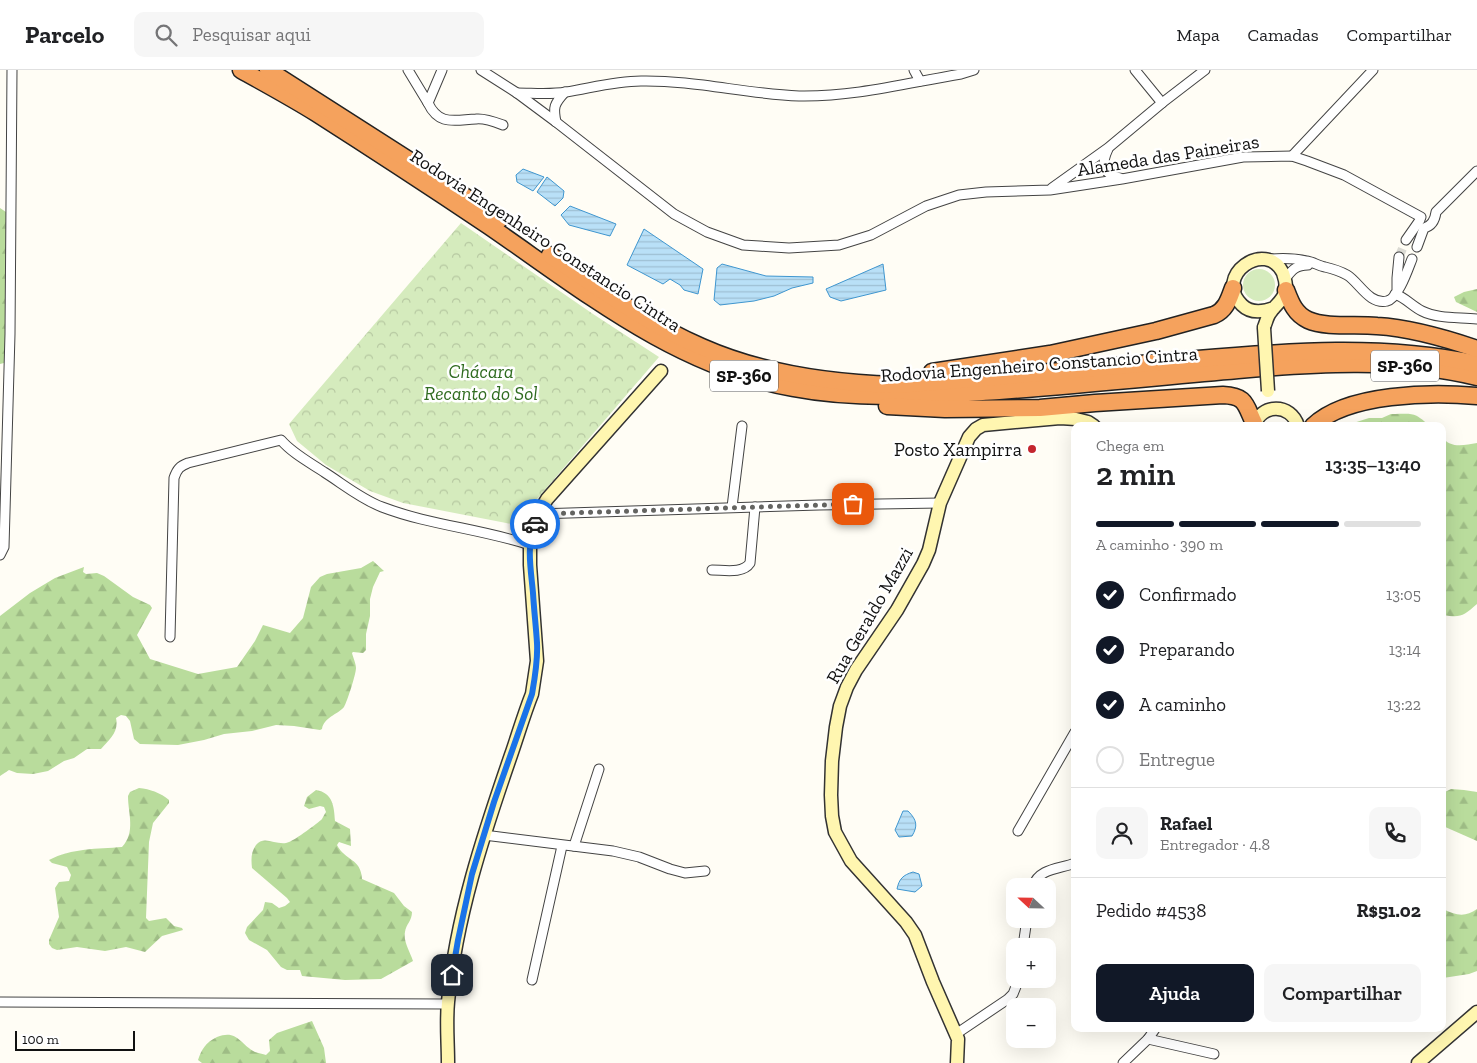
<!DOCTYPE html>
<html lang="pt">
<meta charset="utf-8">
<style>
body{margin:0;font-family:"Zilla Slab",serif;background:#f6f6f6;color:#202124;height:100vh;display:flex;flex-direction:column;font-size:19px;white-space:nowrap}
*{box-sizing:border-box;margin:0}
p{font-size:16px;color:#757577}
.icon{flex:none;width:28px;height:28px;fill:none;stroke:currentColor;stroke-width:2;stroke-linecap:round;stroke-linejoin:round}
.map{position:relative;flex:1;overflow:hidden}
.panel{position:absolute;left:1071px;top:352px;width:375px;height:610px;display:flex;flex-direction:column;background:#fff;border-radius:10px;box-shadow:0 5px 20px #0002}
.panel>*{flex:none}
.needle{width:32px;rotate:292deg}
.controls{position:absolute;left:1006px;top:808px;display:grid;gap:10px}
.controls a{display:grid;place-items:center;width:50px;height:50px;border-radius:10px;background:#fff;box-shadow:0 5px 20px #0002;font-size:25px}
.scale{position:absolute;left:15px;bottom:12px;width:120px;box-sizing:border-box;padding-left:5px;border:2px solid #111;border-top:0;font-size:14px;line-height:18px;white-space:nowrap;color:#111;-webkit-text-stroke:4px #fff;paint-order:stroke}
.pin{position:absolute;display:grid;place-items:center;width:42px;height:42px;color:#fff;margin:-21px;border-radius:10px;box-shadow:0 2px 8px #0006}
.courier{position:absolute;display:grid;place-items:center;width:50px;height:50px;margin:-25px;border:4px solid #1a73e8;border-radius:50%;background:#fff;color:#222;box-shadow:0 1px 6px #0007}
.overview em{font-style:normal;font-weight:600}
.overview div{display:flex;flex-direction:column-reverse}
.overview{display:flex;align-items:center;justify-content:space-between;height:85px;padding:0 25px}
h1{font-size:32px;font-weight:600;line-height:38px}
.bar{display:grid;grid-template-columns:repeat(4,1fr);gap:8px 5px;align-content:center;height:60px;padding:0 25px}
.bar i{height:6px;border-radius:4px;background:#e0e0e0}
.bar .selected{background:#111827}
.bar p{grid-column:span 4}
.line{display:flex;align-items:center;gap:12px;padding:0 25px;border-top:1px solid #e0e0e0}
.line div{flex:1}
.round{display:grid;place-items:center;flex:none;width:52px;height:52px;border-radius:10px;background:#f6f6f6}
ol{padding:0 25px;list-style:none}
li{display:flex;align-items:center;gap:15px;height:55px}
li p{margin-inline-start:auto}
li .icon{padding:5px;border-radius:50%;background:#111827;color:#fff;stroke-width:4}
li:last-child{color:#757577}
li i{width:28px;height:28px;border:2px solid #e0e0e0;border-radius:50%}
.cta{display:flex;gap:10px;margin-top:auto;padding:10px 25px}
.cta a{flex:1;height:58px;border-radius:10px;background:#111827;color:#fff;font-size:20px;font-weight:600;line-height:58px;text-align:center}
.cta a+a{background:#f6f6f6;color:#202124}
header{display:flex;align-items:center;gap:30px;box-sizing:border-box;height:70px;padding:0 25px;background:#fff;border-bottom:1px solid #e0e0e0}
header strong{font-size:24px}
nav{display:flex;gap:28px;margin-inline-start:auto;font-size:18px}
.search{width:350px;height:45px;background:#f6f6f6;display:flex;align-items:center;gap:12px;box-sizing:border-box;padding:0 18px;border-radius:10px;color:#757577;font-size:19px}
.map>svg:first-child{display:block}
.grass{fill:#d5ebbd}
.forest{fill:url(#forest-firs)}
.park{fill:url(#park-crowns)}
.water{fill:url(#water-rules);stroke:#3f96cf}
.lines{fill:none;stroke-linecap:round;stroke-linejoin:round}
.street-tunnel{stroke:#dbdad3;stroke-width:9;stroke-dasharray:9 4.5;stroke-linecap:butt}
.street-casing{stroke:#444;stroke-width:11}
.secondary-casing{stroke:#333;stroke-width:15}
.highway-casing{stroke:#222;stroke-width:19}
.street{stroke:#fff;stroke-width:9}
.secondary{stroke:#fff6b0;stroke-width:12}
.highway{stroke:#f5a25d;stroke-width:16}
.secondary-bridge-casing{stroke:#333;stroke-width:15;stroke-linecap:butt}
.secondary-bridge{stroke:#fff6b0;stroke-width:12}
.done{stroke:#646461;stroke-width:5;stroke-dasharray:0 9}
.route{stroke:#1a73e8;stroke-width:6}
.poi-dot{fill:#c4262e;stroke:#fff;stroke-width:2}
.labels{text-anchor:middle;stroke-width:5;stroke-linejoin:round;paint-order:stroke}
.shield{fill:#fff;stroke:#585858;stroke-width:1}
.shield-label{font-size:18px;font-weight:bold;fill:#111}
.street-label{font-size:19px;fill:#111;stroke:#fff}
.park-label{font-size:19px;font-style:italic;fill:#2f6b1f;stroke:#fff}
.poi-label{font-size:19px;fill:#111;stroke:#fff;text-anchor:end}
</style>
<header>
<strong>Parcelo</strong>
<div class="search"><svg class="icon" aria-label="search" viewBox="0 0 24 24"><circle cx="10" cy="10" r="6"/><path d="M15 15l6 6"/></svg>Pesquisar aqui</div>
<nav><a>Mapa</a><a>Camadas</a><a>Compartilhar</a></nav>
</header>
<div class="map">
<svg width="1477" height="993" viewBox="0 0 1477 993">
<defs>
<pattern id="forest-firs" width="22" height="20" patternUnits="userSpaceOnUse" patternTransform="scale(1.25)"><rect width="22" height="20" fill="#b9dc9c"/><path d="M5 1l3.5 6h-7zM16 11l3.5 6h-7z" fill="#9ebc85"/></pattern>
<pattern id="park-crowns" width="20" height="18" patternUnits="userSpaceOnUse" patternTransform="scale(1.25)"><rect width="20" height="18" fill="#d5ebbd"/><path d="M2 6a3 3 0 1 1 6 0M12 15a3 3 0 1 1 6 0" fill="none" stroke="#b6c8a1"/></pattern>
<pattern id="water-rules" width="6" height="5" patternUnits="userSpaceOnUse" patternTransform="scale(1.25)"><rect width="6" height="5" fill="#b9e0f7"/><path d="M0 2.5h6" fill="none" stroke="#9ebfd3"/></pattern>
</defs>
<rect width="100%" height="100%" fill="#fffdf5"/>
<circle class="grass" cx="1259" cy="215" r="16"/>
<g class="forest">
<path d="M0,138l6,4 3,15 1,127 -6,9 -4,1z"/>
<path d="M1477,219v23l-21,-10 -2,-5 10,-5z"/>
<path d="M1391,344c22,0 22,-3 39,12h-86l25,-8h13z"/>
<path d="M1442,367c9,12 22,8 35,6v161c-14,12 -16,14 -34,11z"/>
<path d="M373,491l11,10 -4,1 -7,15 -3,12v17l-4,18v16l-3,3 -10,-1 -1,1c1,4 4,11 4,15 0,6 -9,34 -12,39 -7,8 -20,10 -22,22l-2,1 -26,-4 -18,-1 -24,6 -28,3 -20,6 -26,5 -38,-1 -6,-5 -4,-18 -4,-5 -5,-1 -5,3c3,14 -6,21 -15,31h-14l-13,9 -10,3 -16,10 -15,3 -16,-1 -8,-3 -9,6v-160l30,-23 25,-15 29,-11 -1,5 3,2 11,-1 7,3 29,21 17,8 2,3 -15,27 13,24 48,15 39,-7 18,-26 8,-16 27,8 13,-15 8,-31 9,-10 7,-3 34,-6z"/>
<path d="M139,718c11,1 22,5 30,12v3l-16,20 -4,19 -3,76 3,3 17,-3 8,8 8,2 1,2 -21,6 -17,16 -19,-5 -21,4 -28,-4 -20,3 -5,-2 -3,-4v-4l10,-23 -4,-29 4,-6 10,-1 2,-6 -4,-8 -15,-4 -3,-3c23,-12 48,-11 73,-13 14,-15 6,-33 6,-51l2,-4z"/>
<path d="M1451,719l13,1 13,2v49l-34,-15v-33z"/>
<path d="M316,720c17,3 18,16 19,31l15,8 1,17 -12,-4 -2,3c8,16 24,13 25,34l32,14 10,13 8,6c0,9 -6,12 -7,20 -2,9 5,20 8,29l-32,18 -36,1 -43,-4 -2,-6h-13l-6,-3 -14,-17 -18,-10 -4,-7 2,-6 16,-17 2,-8 7,1 7,5 6,-2 5,-4 -3,-4 -35,-30c-1,-9 -1,-16 4,-23 8,-11 22,2 33,-3 6,-2 29,-19 33,-23 1,-2 2,-4 4,-7l-2,-5 -4,-1 -11,3 -5,-3 3,-9z"/>
<path d="M1443,839c12,6 22,9 34,0v62l-8,3 -26,4z"/>
<path d="M312,951l12,27 2,15h-124l-4,-3c4,-11 7,-17 19,-23 20,-8 23,7 38,15 3,1 8,2 11,3l4,-4 -1,-11 8,-7z"/>
</g>
<path class="park" d="M461,153l132,91 66,43 -128,149 -9,20 -119,-23 -33,-12 -44,-26 -29,-24 -8,-17z"/>
<g class="water">
<path d="M523,99l21,8 -11,14 -16,-9 -1,-7z"/>
<path d="M547,107l17,14 -1,7 -8,8 -18,-14z"/>
<path d="M570,136l46,18 -6,12 -41,-11 -8,-10z"/>
<path d="M644,159l59,40 -5,25 -14,-4 -4,-5 -10,-6 -7,5 -36,-19z"/>
<path d="M722,194l44,12 47,1v6l-21,5 -18,8 -20,5 -34,4 -6,-5 3,-32z"/>
<path d="M883,194l3,26 -45,11 -11,-4 -4,-8z"/>
<path d="M903,741h5c9,9 10,15 4,25l-13,1 -4,-7z"/>
<path d="M913,802l6,2 3,12 -7,6 -18,-3c2,-10 6,-14 16,-17z"/>
</g>
<g class="lines">
<path class="street-tunnel" d="M1399,187l7,-17"/>
<g class="street-casing">
<g id="street">
<path d="M408,0l20,33 14,-33"/>
<path d="M481,0l36,23 39,29 118,92 33,18 36,13 46,3 50,-3 32,-10 55,-29 33,-11 27,-3 64,-2 72,-11 121,-22 49,-1 15,5 37,14 77,42"/>
<path d="M914,0l6,11"/>
<path d="M1135,0l27,33"/>
<path d="M517,23c16,0 33,2 49,-1 25,-4 49,-11 75,-11 53,-1 105,13 158,15 55,1 108,-13 162,-22l13,-4"/>
<path d="M428,33c11,23 26,17 48,16 9,-1 19,3 27,6"/>
<path d="M556,52c-3,-15 -2,-18 9,-30"/>
<path d="M1108,79c-7,15 -6,25 12,29"/>
<path d="M1292,86l81,-86"/>
<path d="M1052,118l56,-40 54,-45 43,-33"/>
<path d="M1406,170l14,-20"/>
<path d="M1417,177l7,-19c8,-2 11,-8 12,-16l41,-41"/>
<path d="M1269,189c12,-1 26,-1 38,2 6,1 12,5 18,6 9,2 13,3 22,8 12,7 22,30 40,26 11,-2 21,-32 25,-42"/>
<path d="M1285,209c7,-9 11,-14 23,-14"/>
<path d="M1397,220v-12l2,-21"/>
<path d="M1395,224c11,4 17,12 27,17 16,8 37,6 55,8"/>
<path d="M732,437l10,-81"/>
<path d="M538,444l281,-9 121,-2"/>
<path d="M0,485l4,-8 6,-213 2,-264"/>
<path d="M712,500c12,0 31,4 38,-7l5,-56"/>
<path d="M170,567l4,-159c3,-9 6,-12 14,-15l93,-23c11,13 28,22 43,32 19,12 37,27 58,35 47,18 100,22 148,38"/>
<path d="M1018,761l57,-99"/>
<path d="M484,765l129,16 26,6 31,12 15,4 20,-2"/>
<path d="M574,776l25,-77"/>
<path d="M1033,816c6,-18 27,-17 42,-23"/>
<path d="M1023,876l4,-27"/>
<path d="M532,910l30,-134"/>
<path d="M0,932l448,2"/>
<path d="M956,964l52,-35 5,-5 6,-15"/>
<path d="M1148,969l66,15"/>
<path d="M1123,993l25,-24 7,-10"/>
</g>
</g>
<g class="secondary-casing">
<g id="secondary">
<path d="M1264,257c2,-4 3,-10 6,-14 5,-8 13,-12 15,-21 2,-7 0,-13 -2,-19 -17,-35 -71,3 -41,32 9,9 21,7 32,3"/>
<path d="M1254,356c7,-23 37,-23 44,0"/>
<path d="M448,993c0,-20 -2,-41 0,-61 8,-85 35,-166 63,-247 7,-20 13,-41 21,-61l5,-33 -7,-96v-20l3,-16 5,-15 9,-15 114,-128"/>
<path d="M957,993l1,-24 -25,-57 -18,-47 -9,-13 -55,-61 -16,-29 -3,-16 -1,-21 1,-34 4,-34 4,-21 7,-19 9,-17 41,-60 26,-46 6,-14 11,-47 29,-66 7,-8 7,-4 77,-7 16,1 12,3 6,4"/>
<path d="M1418,993l59,-51"/>
</g>
</g>
<g class="highway-casing">
<g id="highway">
<path d="M241,0c25,14 51,28 75,43 58,37 116,75 173,113 96,66 186,140 304,162 68,13 137,7 206,3 80,-6 159,-14 239,-21 79,-7 161,-12 239,7"/>
<path d="M268,0l186,119 45,31"/>
<path d="M550,185c49,33 98,69 152,92 61,27 127,36 193,38 97,-7 194,-17 291,-25 97,-8 195,-17 291,4"/>
<path d="M1286,220c5,13 9,24 22,30 18,8 49,4 69,6 34,2 68,12 100,23"/>
<path d="M932,302l118,-18 106,-23 58,-16c12,-5 15,-16 19,-27"/>
<path d="M887,336l58,3 95,-1 55,-5 128,-8c23,1 22,9 31,28"/>
<path d="M1313,356c34,-33 119,-34 164,-30"/>
</g>
</g>
<use href="#street" class="street"/>
<use href="#secondary" class="secondary"/>
<use href="#highway" class="highway"/>
<g class="secondary-bridge-casing">
<path id="secondary-bridge" d="M1264,258l4,63"/>
</g>
<use href="#secondary-bridge" class="secondary-bridge"/>
</g>
<g class="lines">
<path class="done" d="M535,454l3,-10 315,-10"/>
<path class="route" d="M452,905l6,-35 14,-66 22,-72 38,-108c3,-17 6,-33 5,-51 -1,-16 -3,-33 -4,-50 -2,-23 -7,-47 2,-69"/>
</g>
<circle class="poi-dot" cx="1032" cy="379" r="5"/>
<g class="labels">
<g class="shield">
<rect x="1371" y="280.5" width="68" height="31" rx="4"/>
<rect x="710" y="290.5" width="68" height="31" rx="4"/>
</g>
<g class="shield-label">
<text x="1405" y="302">SP-360</text>
<text x="744" y="312">SP-360</text>
</g>
<g class="street-label">
<text transform="translate(1168 85) rotate(-9)" y="7">Alameda das Paineiras</text>
<text transform="translate(546 170) rotate(33)" y="7">Rodovia Engenheiro Constancio Cintra</text>
<text transform="translate(1039 294) rotate(-4)" y="7">Rodovia Engenheiro Constancio Cintra</text>
<text transform="translate(869 545) rotate(-60)" y="7">Rua Geraldo Mazzi</text>
</g>
<g class="park-label">
<text x="481" y="308">Chácara<tspan x="481" dy="22">Recanto do Sol</tspan></text>
</g>
<g class="poi-label">
<text x="1022" y="386">Posto Xampirra</text>
</g>
</g>
</svg>
<div class="controls">
<a><svg class="needle" viewBox="-14 -14 28 28"><path d="M0-13l5 13h-10z" fill="#e53935"/><path d="M0 13l5-13h-10z" fill="#757577"/></svg></a>
<a>+</a>
<a>−</a>
</div>
<div class="scale">100 m</div>
<div class="pin" style="left:853px;top:434px;background:#ea580c"><svg class="icon" aria-label="bag" viewBox="0 0 24 24"><path d="M5 8h14l-1 12H6zM9 8a3 3 0 0 1 6 0"/></svg></div>
<div class="pin" style="left:452px;top:905px;background:#1f2937"><svg class="icon" aria-label="home" viewBox="0 0 24 24"><path d="M3 11l9-7 9 7M6 9v11h12V9"/></svg></div>
<div class="courier" style="left:535px;top:454px"><svg class="icon" aria-label="car" viewBox="0 0 24 24"><path d="M5 17H2v-5l4-1 3-4h7l3 4 3 1v5h-3M9 17h6M6 11h13"/><circle cx="7" cy="17" r="2"/><circle cx="17" cy="17" r="2"/></svg></div>
<section class="panel">
<div class="overview"><div><h1>2 min</h1><p>Chega em</p></div><em>13:35–13:40</em></div>
<div class="bar"><i class="selected"></i><i class="selected"></i><i class="selected"></i><i></i><p>A caminho · 390 m</p></div>
<ol>
<li><svg class="icon" aria-label="check" viewBox="0 0 24 24"><path d="M5 12l5 5 9-10"/></svg>Confirmado<p>13:05</p></li>
<li><svg class="icon" aria-label="check" viewBox="0 0 24 24"><path d="M5 12l5 5 9-10"/></svg>Preparando<p>13:14</p></li>
<li><svg class="icon" aria-label="check" viewBox="0 0 24 24"><path d="M5 12l5 5 9-10"/></svg>A caminho<p>13:22</p></li>
<li><i></i>Entregue</li>
</ol>
<div class="line" style="height:90px"><a class="round"><svg class="icon" aria-label="person" viewBox="0 0 24 24"><circle cx="12" cy="8" r="4"/><path d="M4 21q1-7 8-7t8 7"/></svg></a><div><b>Rafael</b><p>Entregador · 4.8</p></div><a class="round"><svg class="icon" aria-label="phone" viewBox="0 0 24 24"><path d="M5 4h4l2 5-3 2q2 4 5 5l2-3 5 2v4C11 20 4 13 5 4z"/></svg></a></div>
<div class="line" style="height:65px"><div>Pedido #4538</div><b>R$51.02</b></div>
<div class="cta"><a>Ajuda</a><a>Compartilhar</a></div>
</section>
</div>
